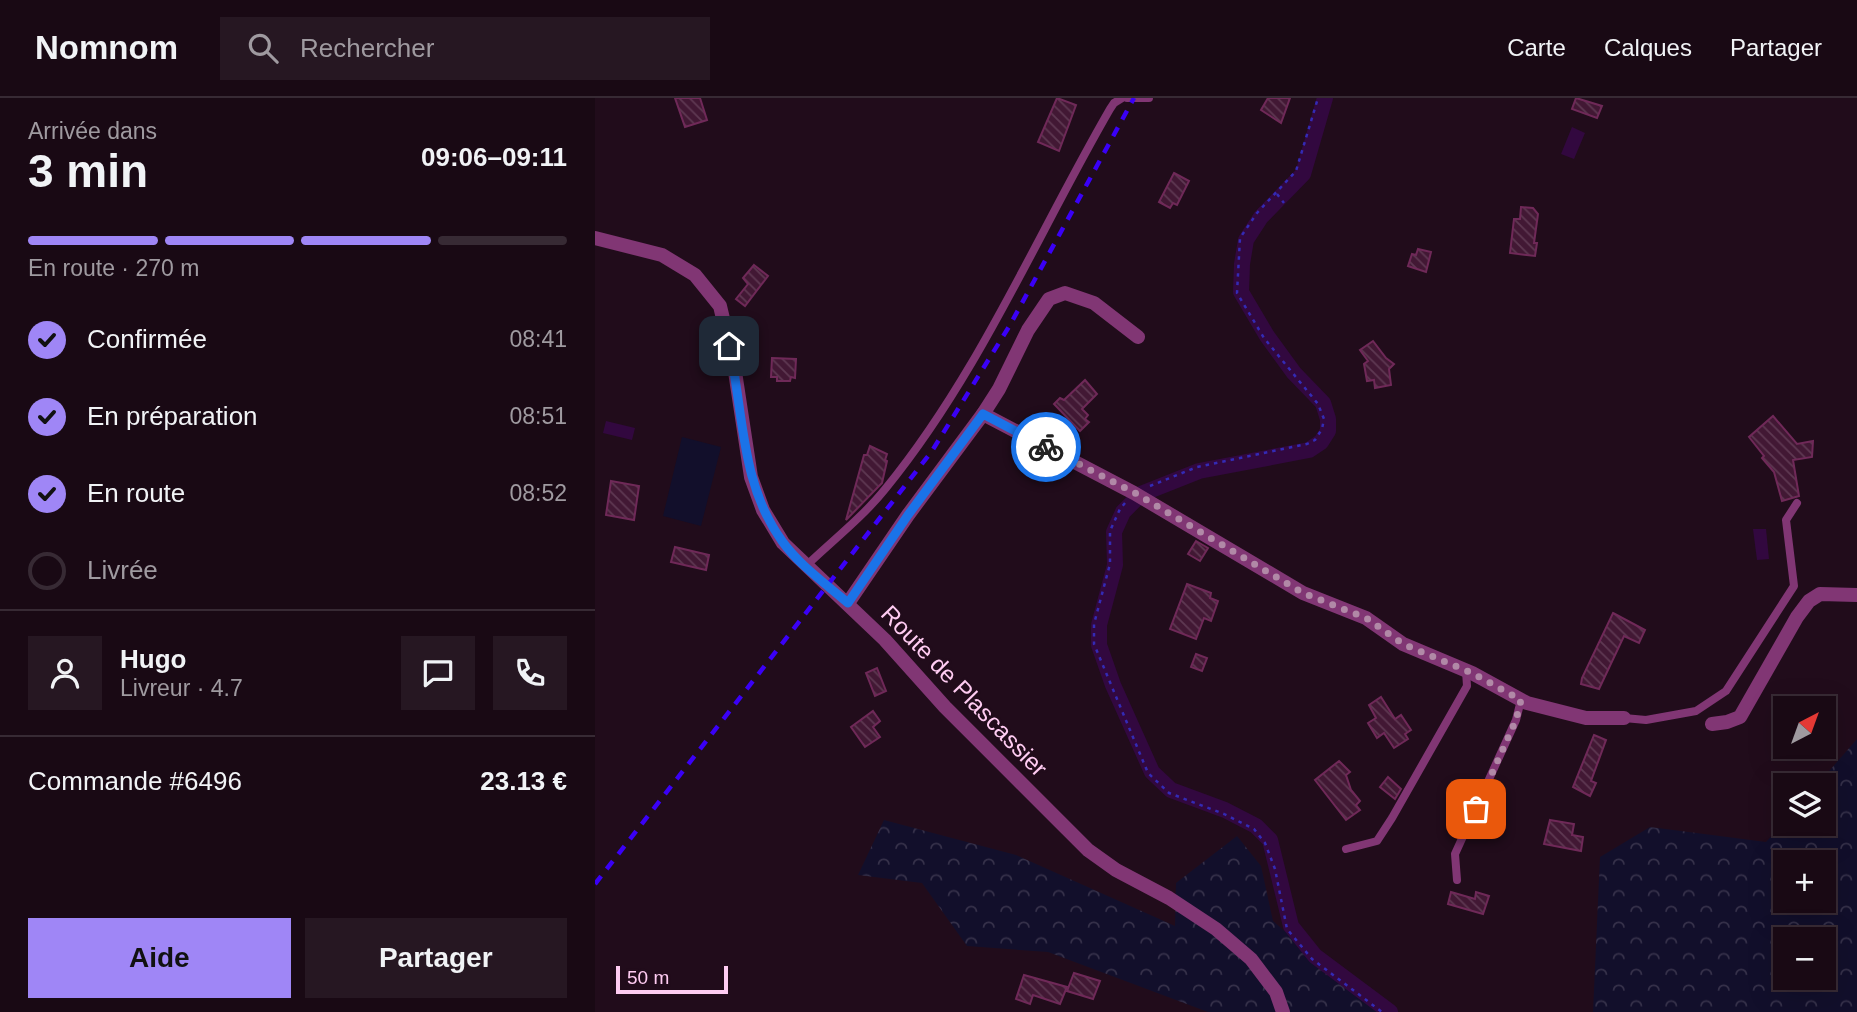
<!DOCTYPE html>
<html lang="fr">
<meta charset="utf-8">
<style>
body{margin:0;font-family:Arial,sans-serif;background:#261722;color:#f1f3f6;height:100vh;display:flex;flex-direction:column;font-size:26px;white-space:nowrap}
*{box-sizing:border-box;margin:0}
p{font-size:23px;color:#9f9aa0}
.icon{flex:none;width:38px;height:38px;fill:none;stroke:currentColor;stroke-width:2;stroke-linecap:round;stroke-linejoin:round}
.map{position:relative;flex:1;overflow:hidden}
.sheet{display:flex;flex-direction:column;background:#190914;width:595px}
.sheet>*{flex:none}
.needle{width:46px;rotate:41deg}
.controls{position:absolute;left:1178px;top:598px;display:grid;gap:14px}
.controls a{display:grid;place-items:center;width:63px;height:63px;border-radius:0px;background:#190914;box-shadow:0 7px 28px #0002,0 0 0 2px #372a34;font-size:35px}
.scale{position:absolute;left:21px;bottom:18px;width:112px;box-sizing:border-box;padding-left:7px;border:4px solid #ffccf2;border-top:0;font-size:19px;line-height:24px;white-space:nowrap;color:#ffccf2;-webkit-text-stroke:5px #210c1b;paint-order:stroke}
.pin{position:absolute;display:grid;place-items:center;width:60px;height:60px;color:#fff;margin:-30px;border-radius:14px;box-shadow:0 4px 10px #0006}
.courier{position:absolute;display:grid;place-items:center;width:70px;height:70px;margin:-35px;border:5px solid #1a73e8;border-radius:50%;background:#fff;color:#222;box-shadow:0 2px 9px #0007}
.overview em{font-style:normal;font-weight:800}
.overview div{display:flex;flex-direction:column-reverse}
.overview{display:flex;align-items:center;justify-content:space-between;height:119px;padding:0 28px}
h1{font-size:46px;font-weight:800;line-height:52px}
.bar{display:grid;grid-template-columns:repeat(4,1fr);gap:10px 7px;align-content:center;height:84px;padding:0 28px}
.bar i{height:9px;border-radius:5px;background:#372a34}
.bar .current{background:#9f86f6}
.bar p{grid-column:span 4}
.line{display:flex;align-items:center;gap:18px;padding:0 28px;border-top:2px solid #372a34}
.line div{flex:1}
.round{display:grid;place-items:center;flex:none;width:74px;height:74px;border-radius:0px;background:#261722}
ol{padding:0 28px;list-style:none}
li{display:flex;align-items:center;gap:21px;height:77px}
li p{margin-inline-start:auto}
li .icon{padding:7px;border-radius:50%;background:#9f86f6;color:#111;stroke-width:4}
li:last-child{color:#9f9aa0}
li i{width:38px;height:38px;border:4px solid #372a34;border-radius:50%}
.button{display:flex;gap:14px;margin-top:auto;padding:14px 28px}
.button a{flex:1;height:80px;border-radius:0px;background:#9f86f6;color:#111;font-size:28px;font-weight:800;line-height:80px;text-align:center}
.button a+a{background:#261722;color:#f1f3f6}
header{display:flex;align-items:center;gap:42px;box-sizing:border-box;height:98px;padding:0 35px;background:#190914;border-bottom:2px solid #372a34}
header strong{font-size:33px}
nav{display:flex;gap:38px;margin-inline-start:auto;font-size:24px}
.search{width:490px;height:63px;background:#261722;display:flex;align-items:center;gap:18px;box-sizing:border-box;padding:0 24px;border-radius:0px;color:#9f9aa0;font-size:26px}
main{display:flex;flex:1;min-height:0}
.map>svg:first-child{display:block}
.forest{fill:url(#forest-crowns);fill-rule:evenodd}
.pitch{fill:#120f2b}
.water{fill:#32083f}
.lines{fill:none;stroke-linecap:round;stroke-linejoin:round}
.canal{stroke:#32083f;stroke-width:16}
.building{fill:url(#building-back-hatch);stroke:#6f2958;stroke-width:2}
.path{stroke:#342ab5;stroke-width:2.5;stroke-dasharray:3.5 5;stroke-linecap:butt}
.service{stroke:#813674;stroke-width:8}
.minor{stroke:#813674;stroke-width:14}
.tertiary{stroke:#813674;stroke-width:14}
.rail{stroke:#3a00f7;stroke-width:4.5;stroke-dasharray:10 9;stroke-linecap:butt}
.done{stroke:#b189a7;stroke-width:7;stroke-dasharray:0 12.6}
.route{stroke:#1a73e8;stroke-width:9}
.labels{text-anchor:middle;stroke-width:5;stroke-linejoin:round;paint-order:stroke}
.street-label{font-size:24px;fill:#ffccf2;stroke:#210c1b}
</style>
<header>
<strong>Nomnom</strong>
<div class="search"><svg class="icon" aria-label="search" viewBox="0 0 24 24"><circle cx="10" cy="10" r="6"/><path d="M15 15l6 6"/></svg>Rechercher</div>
<nav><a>Carte</a><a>Calques</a><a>Partager</a></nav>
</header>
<main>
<section class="sheet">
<div class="overview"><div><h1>3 min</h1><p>Arrivée dans</p></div><em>09:06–09:11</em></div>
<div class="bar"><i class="current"></i><i class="current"></i><i class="current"></i><i></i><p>En route · 270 m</p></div>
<ol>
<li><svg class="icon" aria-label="check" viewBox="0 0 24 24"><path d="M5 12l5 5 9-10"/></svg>Confirmée<p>08:41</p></li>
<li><svg class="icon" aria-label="check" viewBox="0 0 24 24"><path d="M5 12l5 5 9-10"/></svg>En préparation<p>08:51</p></li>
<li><svg class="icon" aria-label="check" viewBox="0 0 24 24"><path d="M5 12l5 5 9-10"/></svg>En route<p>08:52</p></li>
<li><i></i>Livrée</li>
</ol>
<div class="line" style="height:126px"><a class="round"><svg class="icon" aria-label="person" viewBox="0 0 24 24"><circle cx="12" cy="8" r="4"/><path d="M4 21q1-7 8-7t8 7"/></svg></a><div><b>Hugo</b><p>Livreur · 4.7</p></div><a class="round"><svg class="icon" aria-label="chat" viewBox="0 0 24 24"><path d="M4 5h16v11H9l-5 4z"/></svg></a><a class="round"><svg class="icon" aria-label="phone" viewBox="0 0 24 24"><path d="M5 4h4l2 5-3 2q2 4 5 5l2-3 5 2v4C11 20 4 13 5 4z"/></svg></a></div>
<div class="line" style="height:91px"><div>Commande #6496</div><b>23.13 €</b></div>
<div class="button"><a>Aide</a><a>Partager</a></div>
</section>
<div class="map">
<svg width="1262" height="914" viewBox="0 0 1262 914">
<defs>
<pattern id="forest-crowns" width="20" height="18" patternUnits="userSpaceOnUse" patternTransform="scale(1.75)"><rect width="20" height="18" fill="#120f2b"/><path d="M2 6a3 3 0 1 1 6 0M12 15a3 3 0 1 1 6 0" fill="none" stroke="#36314a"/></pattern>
<pattern id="building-back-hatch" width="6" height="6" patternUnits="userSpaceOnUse" patternTransform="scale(1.75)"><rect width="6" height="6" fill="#421834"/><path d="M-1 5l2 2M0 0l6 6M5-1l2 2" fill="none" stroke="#5e3852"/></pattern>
</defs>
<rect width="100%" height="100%" fill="#210c1b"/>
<g class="forest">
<path d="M1262,641v273h-264l7,-155 50,-30 116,15 19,-21v3h38v-38h-7zM1190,765h38v38h-38zM1190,842h38v38h-38z"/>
<path d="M289,722l132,35 159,71 1,-43 61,-47 24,30 12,55 105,91h-170l-160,-60 -81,-6 -45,-63 -64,-8z"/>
</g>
<path class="pitch" d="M87,339l39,10 -20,79 -38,-10z"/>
<g class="water">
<path d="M977,29l13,6 -11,26 -13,-5z"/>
<path d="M11,323l29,7 -3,12 -29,-7z"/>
<path d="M1158,431h13l3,30 -12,1z"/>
</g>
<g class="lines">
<g class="canal">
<path d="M546,396l58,-23 110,-21 12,-8 7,-11v-12l-5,-16 -29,-30 -27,-37 -26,-44 1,-28 4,-24 15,-23 42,-43 22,-76"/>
<path d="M542,400l-14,14 -9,20 1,33 -16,60v20l14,40 39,87 19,18 54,20 31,16 14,14 21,86 24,30 75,56"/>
</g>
</g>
<g class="building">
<path d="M80,0h25l7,22 -22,7z"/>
<path d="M462,0l19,7 -17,46 -21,-9z"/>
<path d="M673,0h22l-9,25 -20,-13z"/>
<path d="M981,0l26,8 -5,12 -25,-9z"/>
<path d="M579,75l15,8 -12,24 -4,-2 -3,5 -11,-6z"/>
<path d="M926,109l12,1 5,6 -4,29h3l-2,13 -25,-3 4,-34h6z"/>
<path d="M823,151l13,3 -5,20 -18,-6 4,-12 4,1z"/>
<path d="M159,167l14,11 -23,30 -9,-7 12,-15 -5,-6z"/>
<path d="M778,243l13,17 8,6 -5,5 2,16 -16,3 -1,-8 -7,1 -3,-17 4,-3 -8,-11z"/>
<path d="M177,260l24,1 -1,19 -4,-1 -1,4h-13v-4h-6z"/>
<path d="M490,282l12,14 -15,15 6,6 -3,4 4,3 -9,9 -26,-27 6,-6 4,2z"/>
<path d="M1178,318l24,28 16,-3 -1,16 -19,3 6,36 -17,5 -8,-29 -12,-14 2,-2 -15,-19z"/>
<path d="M275,348l17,8 -2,6 2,1 -5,22 -36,37 18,-65h3z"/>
<path d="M16,383l28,5 -5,34 -28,-5z"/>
<path d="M601,443l12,7 -8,13 -12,-7z"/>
<path d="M80,449l34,8 -3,15 -35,-8z"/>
<path d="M592,486l24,9 -1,5 8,3 -7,20 -7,-3 -8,21 -26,-10z"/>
<path d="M1018,515l32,17 -6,13 -15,-7 -25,53 -18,-5 1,-6z"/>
<path d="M601,556l11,4 -5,13 -11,-4z"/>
<path d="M282,570l9,23 -11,5 -9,-23z"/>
<path d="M786,599l14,22 6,-4 10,15 -6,4 3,5 -14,9 -10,-15 -7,5 -9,-15 8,-5 -7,-13z"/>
<path d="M278,613l7,10 -7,6 7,10 -15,10 -14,-20z"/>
<path d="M999,637l12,5 -15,41 5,2 -6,13 -17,-9z"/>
<path d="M744,663l11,11 -4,3 5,15 9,11 -4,4 4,5 -14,10 -31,-40z"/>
<path d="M793,679l13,12 -6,10 -15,-12z"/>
<path d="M955,722l24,4 -2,11 11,2 -2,14 -37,-7z"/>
<path d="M856,794l24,7 1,-7 13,4 -6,18 -35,-10z"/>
<path d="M479,875l26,8 -7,18 -26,-8z"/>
<path d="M429,877l43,12 -7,17 -27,-9 -3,9 -14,-5z"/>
</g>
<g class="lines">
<g class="path">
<path d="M682,96l7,9"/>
<path d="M555,388l47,-19 110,-23 8,-4 7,-11 2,-10 -6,-15 -54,-66 -27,-45 3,-55 17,-25 39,-42 22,-73"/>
<path d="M530,405l-5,6 -10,22v33l-16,60v20l54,129 21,20 55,21 30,15 11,14 10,26 12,60 25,30 70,53"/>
</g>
<g class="service">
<path d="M532,0h22"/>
<path d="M211,468c26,-25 57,-49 80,-78 93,-114 151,-253 224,-379l4,-6 8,-5"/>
<path d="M1029,620l22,2 50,-9 30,-20 68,-105 -8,-66 11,-17"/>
<path d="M751,751l31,-8 15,-23 75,-132 -1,-15"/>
<path d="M862,782l-2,-26 61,-134 5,-20"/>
</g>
<g class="minor">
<path d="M388,316l151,79 169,100 63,25 37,26 69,29 55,30 59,15h38"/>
<path d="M253,505l60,-88 75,-101 16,-25 29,-59 21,-31 16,-6 29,10 44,34"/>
<path d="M1117,626l15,-2 13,-5 57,-100 12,-16 11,-7 37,1"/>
</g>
<path class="tertiary" d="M0,140l67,17 33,20 25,31 14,59 17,112 12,33 20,33 102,97 60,67 143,143 28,20 53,28 47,31 35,30 25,33 7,20"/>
<path class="rail" d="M0,786l337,-433 78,-126 124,-227"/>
</g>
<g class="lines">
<path class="done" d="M451,349l89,46 168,100 63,25 37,26 69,29 49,27 -5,20 -40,89"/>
<path class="route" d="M134,248c15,66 11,137 53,195 17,24 44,43 66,62l60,-88 75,-101 63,33"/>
</g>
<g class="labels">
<g class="street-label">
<text transform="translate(369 593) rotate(46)" y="8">Route de Plascassier</text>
</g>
</g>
</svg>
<div class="controls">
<a><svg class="needle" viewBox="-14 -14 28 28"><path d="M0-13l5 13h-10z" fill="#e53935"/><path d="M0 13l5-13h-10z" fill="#9f9aa0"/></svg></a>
<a><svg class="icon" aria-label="layers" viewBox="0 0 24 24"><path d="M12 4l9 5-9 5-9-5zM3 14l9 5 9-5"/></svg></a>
<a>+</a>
<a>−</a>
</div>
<div class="scale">50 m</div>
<div class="pin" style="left:881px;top:711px;background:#ea580c"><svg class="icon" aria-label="bag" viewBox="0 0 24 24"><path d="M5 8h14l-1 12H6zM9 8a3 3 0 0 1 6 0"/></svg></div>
<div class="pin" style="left:134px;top:248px;background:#1f2937"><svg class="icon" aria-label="home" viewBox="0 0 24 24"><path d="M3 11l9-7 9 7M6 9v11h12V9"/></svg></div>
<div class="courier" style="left:451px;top:349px"><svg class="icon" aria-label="bike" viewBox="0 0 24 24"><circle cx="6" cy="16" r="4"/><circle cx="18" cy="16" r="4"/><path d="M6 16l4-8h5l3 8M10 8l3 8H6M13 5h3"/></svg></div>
</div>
</main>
